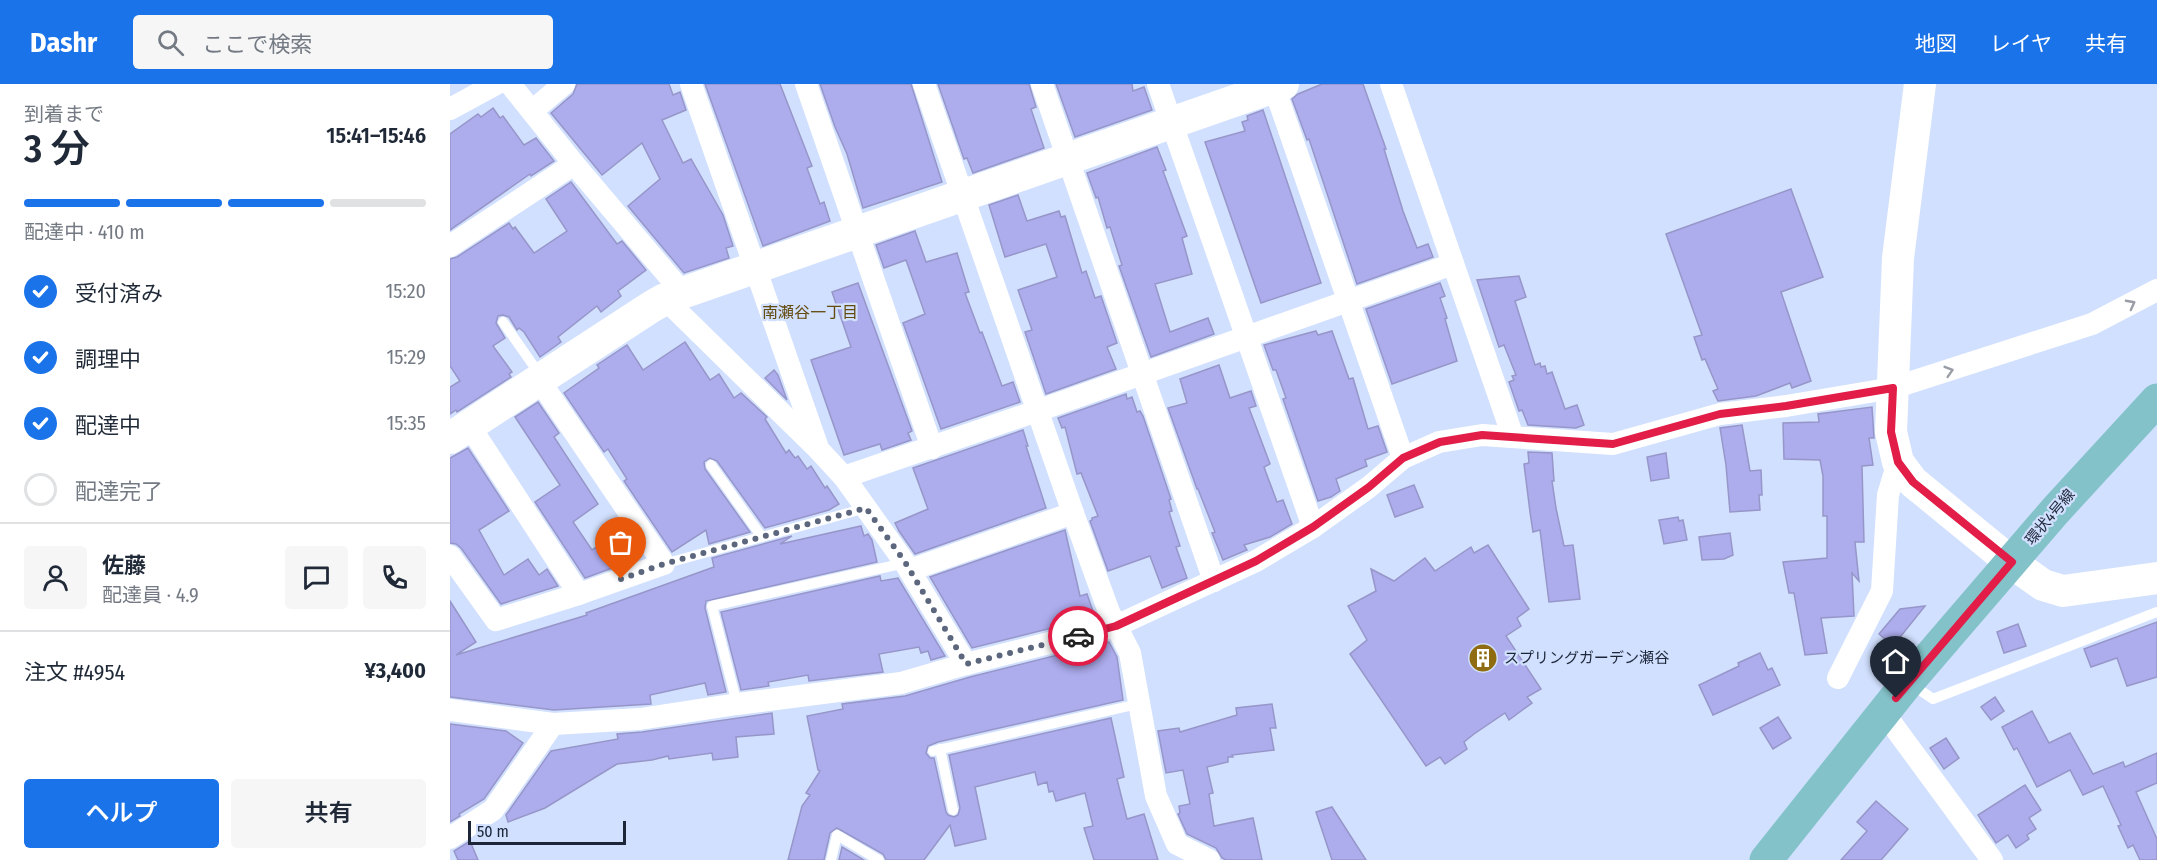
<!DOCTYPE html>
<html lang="ja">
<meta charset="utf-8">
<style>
body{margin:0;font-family:"Fira Sans Condensed","Noto Sans JP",sans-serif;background:#f6f6f7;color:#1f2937;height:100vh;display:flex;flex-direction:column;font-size:22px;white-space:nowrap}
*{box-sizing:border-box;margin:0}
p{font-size:20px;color:#747a83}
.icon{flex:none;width:33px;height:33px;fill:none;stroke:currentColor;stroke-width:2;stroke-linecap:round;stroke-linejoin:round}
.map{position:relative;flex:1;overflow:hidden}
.sheet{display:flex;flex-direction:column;background:#fff;width:450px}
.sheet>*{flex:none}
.scale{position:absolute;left:18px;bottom:15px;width:158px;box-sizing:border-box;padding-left:6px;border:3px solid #1d2639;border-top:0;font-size:16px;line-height:21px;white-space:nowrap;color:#1d2639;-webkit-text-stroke:4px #d1e0fe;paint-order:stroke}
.pin{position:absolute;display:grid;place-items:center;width:51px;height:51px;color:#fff;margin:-62px -26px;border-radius:50% 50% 50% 0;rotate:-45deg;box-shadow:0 0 6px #0007}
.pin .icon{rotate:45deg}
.courier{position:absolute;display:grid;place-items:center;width:60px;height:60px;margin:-30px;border:4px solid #e11d48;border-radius:50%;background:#fff;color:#222;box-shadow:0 2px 8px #0007}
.head em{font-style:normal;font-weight:600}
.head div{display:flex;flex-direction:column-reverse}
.head{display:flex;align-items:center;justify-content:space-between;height:102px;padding:0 24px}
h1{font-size:39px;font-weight:600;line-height:45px}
.bar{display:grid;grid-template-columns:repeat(4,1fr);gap:9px 6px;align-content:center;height:72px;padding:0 24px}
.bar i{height:8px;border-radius:4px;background:#e0e1e3}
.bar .active{background:#1a73e8}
.bar p{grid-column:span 4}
.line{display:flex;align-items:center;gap:15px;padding:0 24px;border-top:2px solid #e0e1e3}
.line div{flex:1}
.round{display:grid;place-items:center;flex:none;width:63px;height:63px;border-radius:6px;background:#f6f6f7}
ol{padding:0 24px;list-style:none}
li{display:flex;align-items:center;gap:18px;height:66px}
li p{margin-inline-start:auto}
li .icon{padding:6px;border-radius:50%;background:#1a73e8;color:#fff;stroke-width:4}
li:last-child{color:#747a83}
li i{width:33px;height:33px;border:3px solid #e0e1e3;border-radius:50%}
.primary-button{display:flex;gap:12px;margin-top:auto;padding:12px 24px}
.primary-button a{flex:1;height:69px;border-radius:6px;background:#1a73e8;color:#fff;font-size:24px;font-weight:600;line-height:69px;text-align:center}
.primary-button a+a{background:#f6f6f7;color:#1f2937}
header{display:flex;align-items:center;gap:36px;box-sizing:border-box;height:84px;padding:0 30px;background:#1a73e8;color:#fff}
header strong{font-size:28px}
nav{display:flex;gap:33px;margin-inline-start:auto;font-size:21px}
.search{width:420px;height:54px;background:#f6f6f7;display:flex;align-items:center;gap:15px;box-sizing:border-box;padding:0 21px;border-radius:6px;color:#747a83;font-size:22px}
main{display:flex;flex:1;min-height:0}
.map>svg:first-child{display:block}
.building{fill:#adaced;stroke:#9796c9;stroke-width:1.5}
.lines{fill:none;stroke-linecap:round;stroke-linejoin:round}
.lane{stroke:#fff;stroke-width:10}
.street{stroke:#fff;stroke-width:22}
.secondary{stroke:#fff;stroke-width:32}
.primary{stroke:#83c2c8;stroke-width:33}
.oneway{stroke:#999da6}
.done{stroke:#5c677e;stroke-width:6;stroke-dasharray:0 10.8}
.route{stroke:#e11d48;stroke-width:8}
.labels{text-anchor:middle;stroke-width:4.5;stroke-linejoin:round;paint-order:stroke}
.street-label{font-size:15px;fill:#1d2639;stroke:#d1e0fe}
.poi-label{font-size:15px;fill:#1d2639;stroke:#d1e0fe;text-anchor:start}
.neighbourhood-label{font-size:16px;fill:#634a0f;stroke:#d1e0fe}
</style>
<header>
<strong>Dashr</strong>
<div class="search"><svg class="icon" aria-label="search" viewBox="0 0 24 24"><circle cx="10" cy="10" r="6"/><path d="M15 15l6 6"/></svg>ここで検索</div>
<nav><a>地図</a><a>レイヤ</a><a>共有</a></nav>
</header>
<main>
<section class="sheet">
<div class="head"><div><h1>3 分</h1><p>到着まで</p></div><em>15:41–15:46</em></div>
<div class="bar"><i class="active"></i><i class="active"></i><i class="active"></i><i></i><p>配達中 · 410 m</p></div>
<ol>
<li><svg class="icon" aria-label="check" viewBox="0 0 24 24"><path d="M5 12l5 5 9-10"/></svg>受付済み<p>15:20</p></li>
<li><svg class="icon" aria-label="check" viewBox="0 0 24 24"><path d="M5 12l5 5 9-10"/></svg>調理中<p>15:29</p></li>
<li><svg class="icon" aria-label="check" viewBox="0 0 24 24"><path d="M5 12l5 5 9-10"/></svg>配達中<p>15:35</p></li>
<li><i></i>配達完了</li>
</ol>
<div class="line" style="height:108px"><a class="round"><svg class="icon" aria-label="person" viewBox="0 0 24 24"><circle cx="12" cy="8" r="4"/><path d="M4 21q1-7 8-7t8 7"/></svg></a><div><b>佐藤</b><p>配達員 · 4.9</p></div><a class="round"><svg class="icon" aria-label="chat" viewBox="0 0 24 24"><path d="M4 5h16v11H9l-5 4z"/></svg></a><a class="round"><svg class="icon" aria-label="phone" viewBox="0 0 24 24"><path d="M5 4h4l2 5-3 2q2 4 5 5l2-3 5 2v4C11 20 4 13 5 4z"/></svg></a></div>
<div class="line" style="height:78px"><div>注文 #4954</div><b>¥3,400</b></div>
<div class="primary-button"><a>ヘルプ</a><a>共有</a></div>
</section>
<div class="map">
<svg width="1707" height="776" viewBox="0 0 1707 776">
<rect width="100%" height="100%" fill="#d1e0fe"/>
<g class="building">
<path d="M127,0h92l4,11 7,-3 6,18 -24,10 21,43 8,-4 32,56 10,31 -7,2 3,10 -45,15 -56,-67 32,-27 -18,-36 -40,32 -51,-62 22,-19z"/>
<path d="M255,0h75l32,82 -5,2 13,36 4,-2 6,19 -67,25z"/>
<path d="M370,0h91l31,98 -79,26 -16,-54 -12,-27z"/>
<path d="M488,0h91l7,23 -5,2 13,39 -71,25 -6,-15 -3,1z"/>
<path d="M606,0h76l1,7 11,-4 8,23 -77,27z"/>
<path d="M872,0h41l23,65h-2l19,62 14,37 11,-4 5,13 -76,27 -48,-145 -2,1 -15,-41 6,-5z"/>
<path d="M43,24l7,10 3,-2 21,29 12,-7 18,23 -23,15 -1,-2 -80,56v-96l28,-20 3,3z"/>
<path d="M813,26l58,173 -60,20 -56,-161 40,-11 -3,-9 6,-2 -1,-4z"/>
<path d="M707,63l9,23 -3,1 24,65 -5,2 10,36 -37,10 15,48 38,-14 6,16 -63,23 -32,-91 3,-1 -12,-38 -3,1 -9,-31 -2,1 -9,-25z"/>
<path d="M121,98l46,62 5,-3 24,29 -28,21 3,5 -20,16 -4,-6 -39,31 3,5 -21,15 -16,-25 -5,-4 -2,2 -8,-13 -6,-2 -5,1 -2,7 9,15 -12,8 19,26 -3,2 2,3 -54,35 -1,-2 -6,4v-27l10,-6 -10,-15v-107l7,-2 52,-34 4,6 2,-2 19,26 33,-22 -21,-32z"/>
<path d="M1341,105l32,88 -42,15 30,89 -19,7 -2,-5 -34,13 -38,5 -5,-10 5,-2 -13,-30 -3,1 -8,-23 8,-2 -36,-101z"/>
<path d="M568,111l9,26 32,-10 2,6 4,-1 17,57 4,-2 9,27 6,-2 16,47 -10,4 9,22 -70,25 -21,-62 7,-2 -14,-40 39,-13 -11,-33 -41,13 -16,-52z"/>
<path d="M465,147l11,31 31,-9 12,39 -4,1 15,40 2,-1 20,54 11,-4 7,20 -79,27 -38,-106 22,-9 -19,-54 -22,8 -8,-23z"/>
<path d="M1069,192l7,21 -11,4 20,64 5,-2 1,4 4,-1 2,8 5,-2 13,37 12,-4 7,20 -8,3 -48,-3 -6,-15 -3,1 -10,-29 5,-2 -2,-4 4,-1 -12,-30 -5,2 -22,-67z"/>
<path d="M408,199l54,148 -4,2 3,7 -29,10 -2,-6 -36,11 -33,-95 40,-13 -19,-55z"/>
<path d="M990,199l5,13 -5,2 7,20 -2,1 12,42 -65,23 -26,-75z"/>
<path d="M866,247l2,4 14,-4 17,48 4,-1 15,51 10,-3 9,26 -22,8 2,6 -31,13 4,12 -9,6 -13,4 -35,-102 3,-1 -10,-28h-3l-9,-25z"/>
<path d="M235,258l25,38 9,-6 15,24 7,-5 26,24 -2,2 21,34 3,-3 6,8 3,-2 9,13 4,-3 14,22 2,-2 12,18 -10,6 -64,18 -48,-67 -7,-3 -6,4 1,7 45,63 -41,12 -3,-14 -34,22 -48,-71 3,-2 -19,-30 -4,3 -40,-59 35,-25 -2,-3 30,-20 16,25z"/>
<path d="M769,281l11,33 21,-7 5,15 -7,2 21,56 -6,3 13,35 6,-2 9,24 -22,13 -26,8 3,5 -24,10 -11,-27 3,-1 -17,-43h-1l-29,-81 19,-5 -7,-24z"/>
<path d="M324,286l4,5 9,25 -22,-22z"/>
<path d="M676,310l1,5 5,-2 5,15 3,-1 3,5 28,83 -2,1 3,11 -3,1 11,34 -4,1 11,31 -25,10 -12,-32 -42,15 -18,-50 2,-1v-2l6,-2 -17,-43 -4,1 -12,-47 -3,1 -4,-10z"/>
<path d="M88,318l21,31 -5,4 44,67 -25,18 19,28 32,-21 16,23 -17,12 -38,14 -50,-76 25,-17 -45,-68z"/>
<path d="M1422,323l2,31h-5l4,27 -11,1 2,76h-9l4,39 -7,-8 2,43 -33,2 6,35 -22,2 -11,-62h-5l-6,-31 44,-4v-42h-4v-40l-3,-16 -36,-1 -1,-36 36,-1 -1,-8z"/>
<path d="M1292,341l8,46 11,-1 1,25h-3l1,15 -30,2 -4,-47 -6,-37z"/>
<path d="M573,346l5,16h-2l20,62 -131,46 -16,-23 -4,-8 33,-14 -15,-41z"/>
<path d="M18,364l41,63 -30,19 25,45 24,-16 11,16 8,-6 11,17 -57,18 -40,-56 -5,-4 -6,-1v-85z"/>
<path d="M1078,368l24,1 2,28h-2l4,27 8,38 9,-1 7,54 -31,3 -9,-72 -7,2 -3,-20 -6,-48 5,-1z"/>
<path d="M1216,369l3,25 -18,3 -4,-24z"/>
<path d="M964,401l9,22 -28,10 -8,-22z"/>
<path d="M1228,433l1,4 4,-1 4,20 -23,4 -5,-24z"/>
<path d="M411,442l3,10 4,-2 4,6 5,22 -171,39 -1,7 21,84 -18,3 -3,-12 -55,12 1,9 -97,6 -104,-13v-96l26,41 -20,13 131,-40 -1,-2 128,-46 -2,-9 80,-22 -12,8z"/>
<path d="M615,446l15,66 7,-2 8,23 -123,31 -42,-71z"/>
<path d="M1280,449l3,22 -9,4 -22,1 -3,-23z"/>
<path d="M1038,461l41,64 -12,9 4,8 -15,10 35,53 -14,8 5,6 -23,17 -4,-7 -31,21 -10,8 3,7 -22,15 -5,-7 -14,9 -76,-112 17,-14 -19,-34 28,-15 -5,-22 23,12 31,-23 10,13 36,-24 3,6z"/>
<path d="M430,492l1,5 17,-3 47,78 -14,4 -3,-9 -7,2 -2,-6 -40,7 4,18 -74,9 -1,-6 -40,7 1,4 -28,4 -20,-78z"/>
<path d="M1475,522l-32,40 -14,-12 21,-25z"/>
<path d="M1707,538v55l-30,9 -10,-28 -26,9 -7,-18z"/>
<path d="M1568,540l8,22 -22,7 -7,-21z"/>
<path d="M659,558l8,15 6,43 -185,42 -10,4 -2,7 4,5h4l12,54 2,3 6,2 4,-2 2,-7 -11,-53 162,-37 13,59 -7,2 10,40 17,-5 14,46h-64l-10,-32 9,-2 -8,-33 -29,8 -3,-10 -4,1 -2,-10 -9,3 -3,-13 -60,15 11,52 -31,7 -5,-21 -26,35h-38l-3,-6 -46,-26 -7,5 -6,27h-36l14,-54 8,-11 -4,-2 14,-22 -2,-1 -11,-54 36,-7 -1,-5 63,-8 65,-19z"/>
<path d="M1310,569l8,17 4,-2 8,17 -67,30 -14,-30 40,-19 -1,-3z"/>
<path d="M1545,613l9,14 -13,9 -10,-13z"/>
<path d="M822,620l4,24h-6l4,22 -42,5 1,2h-5v5l-21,5 6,26 -4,1 5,32 39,-8 9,42h-36l-4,-2 -6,-10 -29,-14 -9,-20 2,-1 -1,-7 11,-2 -7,-34 -17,3 -8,-42 21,-3 1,4 57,-17 -1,-7z"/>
<path d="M1582,627l17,32 21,-10 23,41 30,-12 2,5 32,-14v30l-21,9 21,47v21h-17l-7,-15 -5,3 -10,-22 3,-1 -18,-39 -20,9 -13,-25 -33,17 -20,-39 -3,2 -12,-23z"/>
<path d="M322,629l2,21 -38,3 2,20 -25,3 -1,-7 -43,6 -1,-3 -16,4 -35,4 -72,44 -37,14 -2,-7 45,-64 67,-12 -1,-5 25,-2z"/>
<path d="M1328,633l13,21 -18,11 -13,-21z"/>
<path d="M0,640l56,7 17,12 -39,56 -25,15 1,2 -10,6z"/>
<path d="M1496,654l13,20 -15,11 -14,-21z"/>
<path d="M1575,701l16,25 -12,8 7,11 -9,6 2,4 -13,9 -8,-13 -12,8 -18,-28z"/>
<path d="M1426,717l32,28 -27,31h-40l26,-29 -10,-9z"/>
<path d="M882,723l34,53h-34l-16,-48z"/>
<path d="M20,757l8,19h-20l-4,-9z"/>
<path d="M392,763l22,13h-25z"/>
</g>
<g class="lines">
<g class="lane">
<path d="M53,238l37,53"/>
<path d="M261,381l51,72"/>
<path d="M214,480l202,-56"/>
<path d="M1461,600l22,15 224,-87"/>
<path d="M287,620l-25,-98 193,-43"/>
<path d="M490,665l13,61"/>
<path d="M483,667l205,-47"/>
<path d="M381,776l6,-25 42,25"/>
</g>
<g class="street">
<path d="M60,0l64,80 109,129"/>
<path d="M241,0l126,361"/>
<path d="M356,0l126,364"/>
<path d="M474,0l149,429 36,99 21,41 26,143 21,48 32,16"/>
<path d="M592,0l172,497"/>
<path d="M708,0l155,443"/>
<path d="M823,0l130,374"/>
<path d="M941,0l122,353"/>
<path d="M0,25l46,-25"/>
<path d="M82,27l32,-27"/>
<path d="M0,162l124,-82"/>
<path d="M215,215l153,150 26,28 61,86 61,101"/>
<path d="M19,341l110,169"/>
<path d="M394,393l193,-66 416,-147"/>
<path d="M0,472l46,64 83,-26 85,-30 -125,-184"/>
<path d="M460,486l163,-57"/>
<path d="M1388,594l44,-87 6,-96 10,-33"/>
<path d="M0,626l103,14 87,-5 97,-15 164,-21 65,-19 150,-38 140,-65 57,-34 56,-40 34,-29 36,-16 43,-7 131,9 107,-30 66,-8 107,-18 199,-64 65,-34"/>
<path d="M1434,629l108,147"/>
<path d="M0,754l43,-28 60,-86"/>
</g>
<g class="secondary">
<path d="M1470,0l-22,174 -7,174 7,30 15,20 99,81 31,22 20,6 94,-13"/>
<path d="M0,354l201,-131 14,-8 618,-215"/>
</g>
<path class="primary" d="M1316,776l142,-178 147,-171 102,-111"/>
</g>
<defs><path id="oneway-chevron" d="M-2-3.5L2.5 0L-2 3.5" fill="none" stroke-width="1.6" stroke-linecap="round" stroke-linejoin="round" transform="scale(1.5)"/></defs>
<g class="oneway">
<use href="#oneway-chevron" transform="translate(1681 220) rotate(-28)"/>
<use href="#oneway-chevron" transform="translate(1499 287) rotate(-17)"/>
</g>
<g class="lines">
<path class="done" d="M171,495l43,-15 202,-56 39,54 61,102 112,-28"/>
<path class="route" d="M628,552l38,-10 140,-65 57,-34 56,-40 34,-29 37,-16 42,-7 131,9 107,-30 66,-8 107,-18 -2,44 7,30 15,20 99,80 -116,136"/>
</g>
<defs>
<g id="building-disc" transform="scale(1.5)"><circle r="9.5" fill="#8f6c11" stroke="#d1e0fe"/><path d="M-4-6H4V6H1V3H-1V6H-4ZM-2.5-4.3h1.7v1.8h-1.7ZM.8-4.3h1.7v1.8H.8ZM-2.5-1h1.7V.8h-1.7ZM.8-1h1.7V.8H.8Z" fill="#fff"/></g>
</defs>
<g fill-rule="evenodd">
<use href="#building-disc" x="1033" y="574"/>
</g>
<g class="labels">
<g class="street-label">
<text transform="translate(1600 433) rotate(-50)" y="5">環状4号線</text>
</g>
<g class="poi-label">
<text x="1054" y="579">スプリングガーデン瀬谷</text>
</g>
<g class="neighbourhood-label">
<text x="360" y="234">南瀬谷一丁目</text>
</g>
</g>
</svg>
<div class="scale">50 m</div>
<div class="pin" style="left:171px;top:495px;background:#ea580c"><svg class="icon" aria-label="bag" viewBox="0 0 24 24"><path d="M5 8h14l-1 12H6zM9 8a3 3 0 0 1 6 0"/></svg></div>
<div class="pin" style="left:1446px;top:614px;background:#1f2937"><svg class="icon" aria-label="home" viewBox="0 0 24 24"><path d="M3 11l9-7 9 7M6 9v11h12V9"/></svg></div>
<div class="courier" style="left:628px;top:552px"><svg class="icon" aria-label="car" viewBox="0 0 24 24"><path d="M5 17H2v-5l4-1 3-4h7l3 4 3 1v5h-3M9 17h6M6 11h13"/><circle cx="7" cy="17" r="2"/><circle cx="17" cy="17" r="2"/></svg></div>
</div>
</main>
